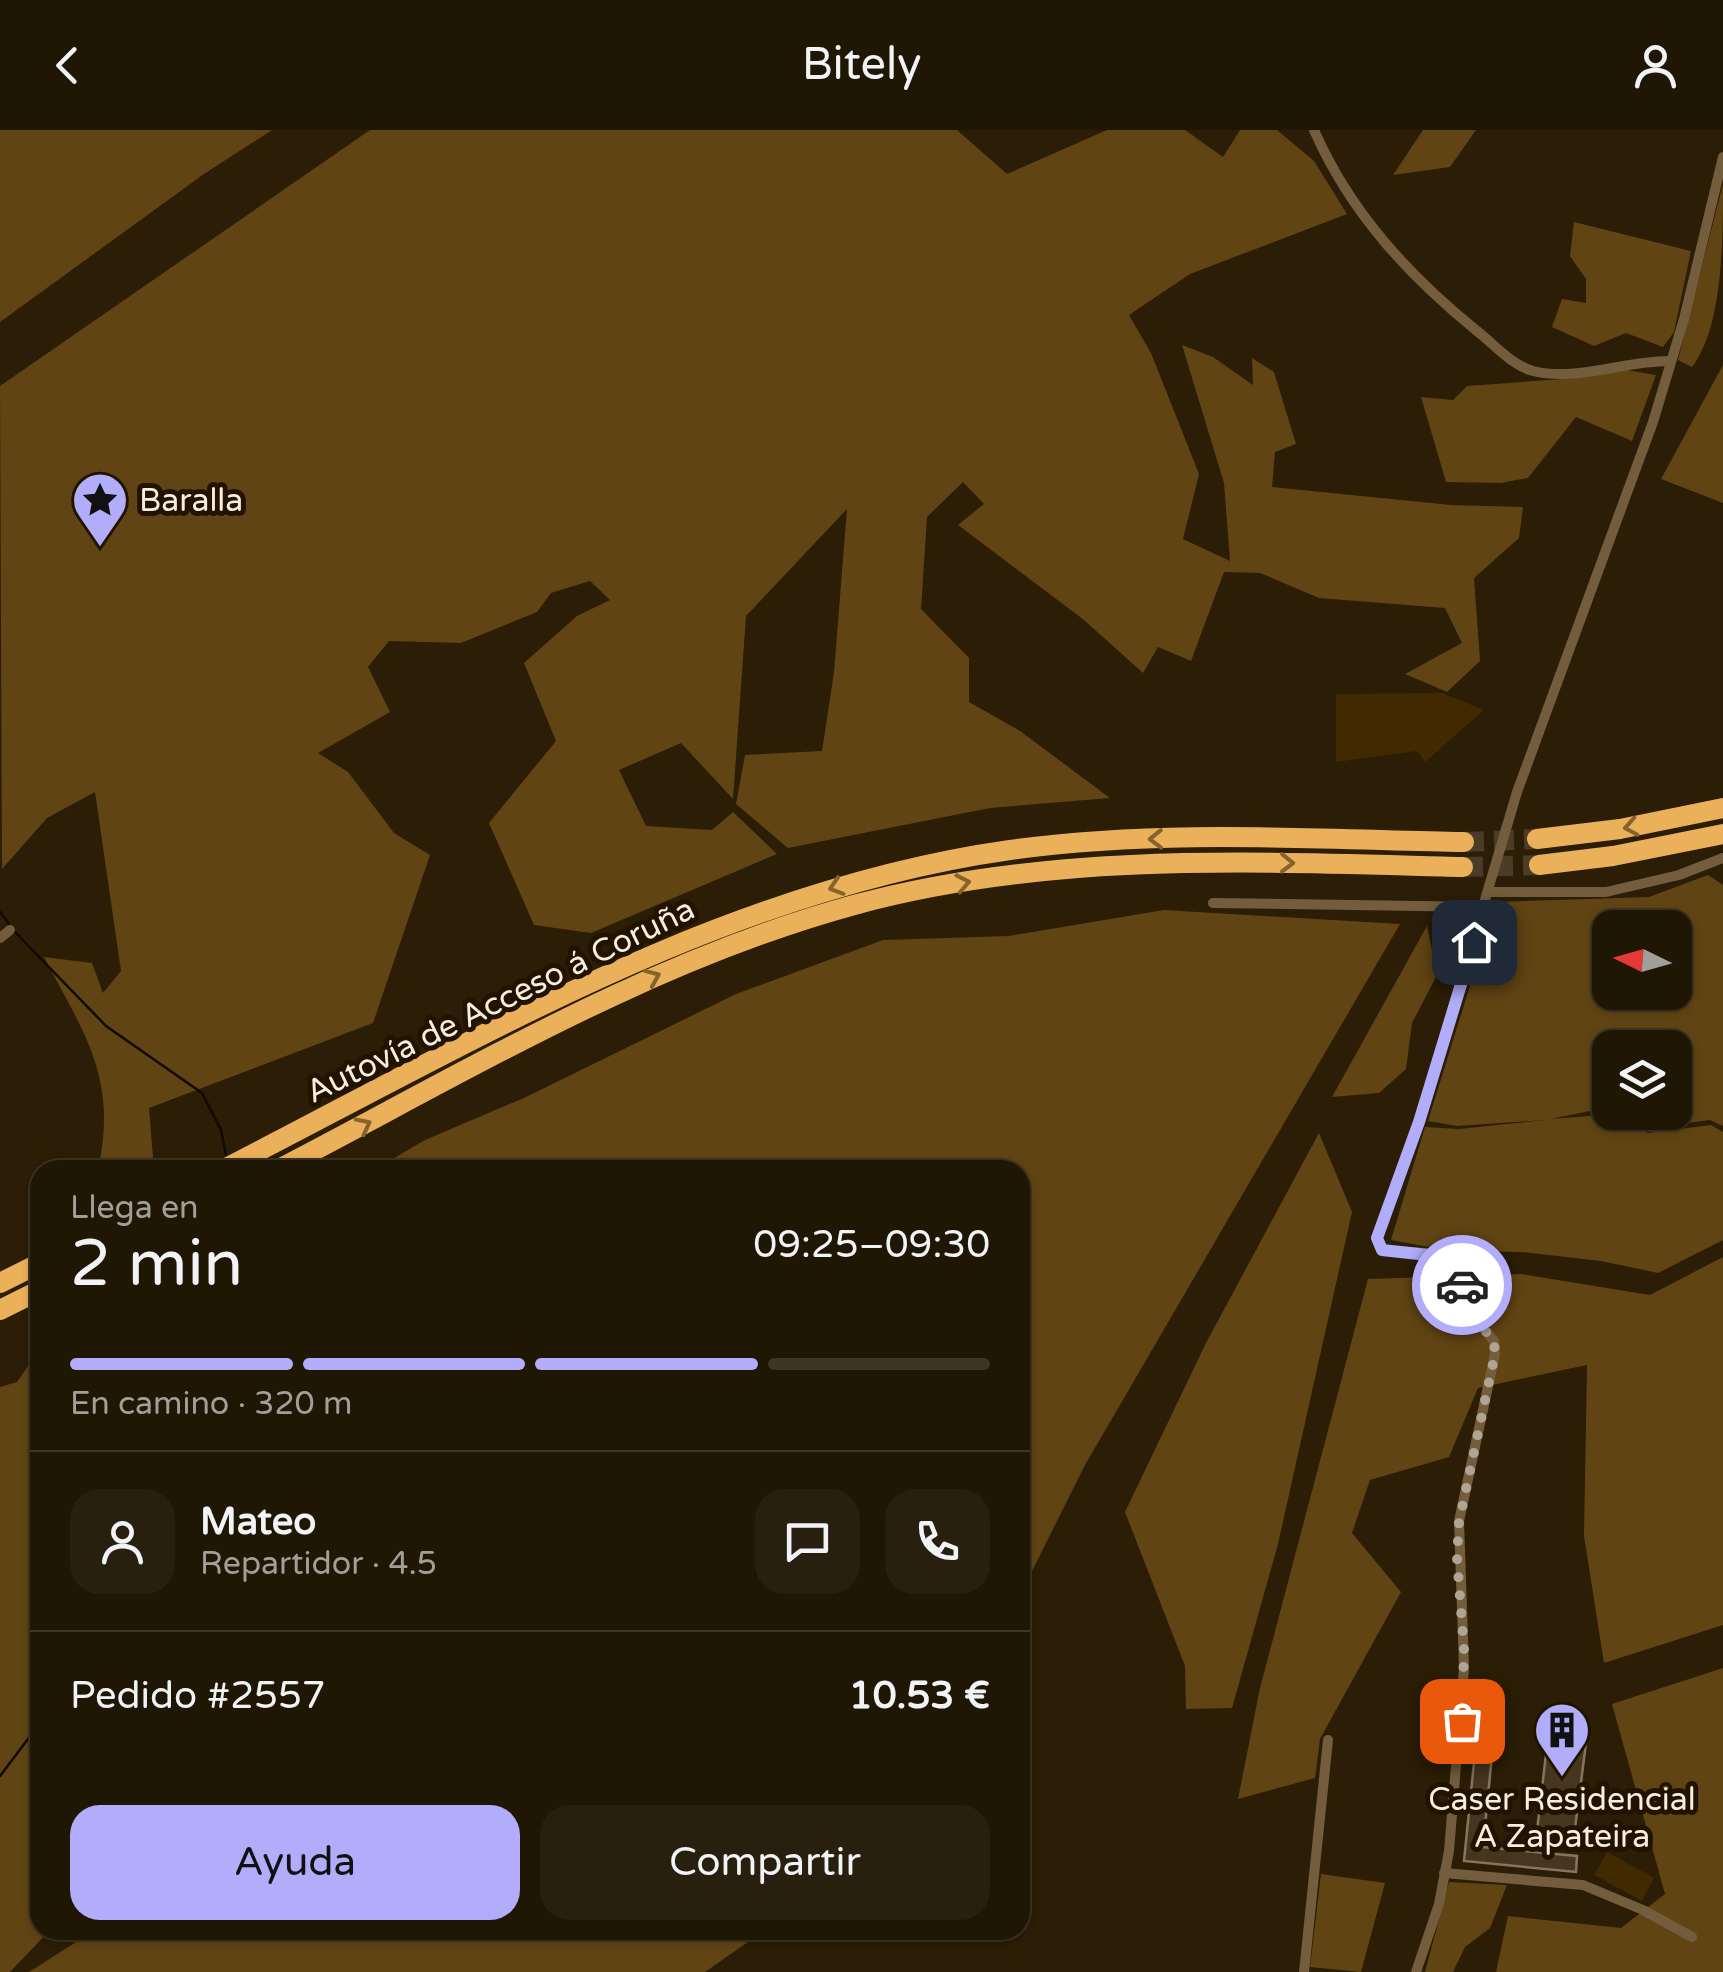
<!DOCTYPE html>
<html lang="es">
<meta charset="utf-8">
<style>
body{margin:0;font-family:"Varela Round",sans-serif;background:#281f0e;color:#f1f3f6;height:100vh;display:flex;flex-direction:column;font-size:38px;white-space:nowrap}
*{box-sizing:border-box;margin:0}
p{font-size:32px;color:#a29f9a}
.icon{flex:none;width:55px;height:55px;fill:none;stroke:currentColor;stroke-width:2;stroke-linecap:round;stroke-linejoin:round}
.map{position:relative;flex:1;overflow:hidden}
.details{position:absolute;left:30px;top:1030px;width:1000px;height:780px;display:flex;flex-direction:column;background:#201604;border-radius:30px;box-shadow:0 2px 8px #0004,0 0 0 2px #3d3526}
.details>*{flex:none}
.needle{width:65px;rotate:275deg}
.buttons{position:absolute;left:1592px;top:780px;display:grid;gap:20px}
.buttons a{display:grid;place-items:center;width:100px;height:100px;border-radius:20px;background:#201604;box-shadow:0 2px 8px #0004,0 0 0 2px #3d3526;font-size:50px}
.pin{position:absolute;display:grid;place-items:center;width:85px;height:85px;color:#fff;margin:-42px;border-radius:20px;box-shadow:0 5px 15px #0006}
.courier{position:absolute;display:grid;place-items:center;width:100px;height:100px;margin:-50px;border:8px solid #b2adfa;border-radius:50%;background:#fff;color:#222;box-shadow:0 2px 12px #0007}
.overview em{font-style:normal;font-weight:600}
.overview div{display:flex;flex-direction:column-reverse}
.overview{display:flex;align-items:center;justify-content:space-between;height:170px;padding:0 40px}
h1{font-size:65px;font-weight:600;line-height:75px}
.bar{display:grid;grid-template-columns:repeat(4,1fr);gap:15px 10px;align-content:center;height:120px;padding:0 40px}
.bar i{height:12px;border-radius:8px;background:#3d3526}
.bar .active{background:#b2adfa}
.bar p{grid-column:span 4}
.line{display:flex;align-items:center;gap:25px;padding:0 40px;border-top:2px solid #3d3526}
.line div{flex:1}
.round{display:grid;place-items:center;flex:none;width:105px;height:105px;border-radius:30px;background:#281f0e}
.primary-button{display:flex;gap:20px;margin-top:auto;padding:20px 40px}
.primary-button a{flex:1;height:115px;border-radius:30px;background:#b2adfa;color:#111;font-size:40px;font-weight:600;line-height:115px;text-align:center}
.primary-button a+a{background:#281f0e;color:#f1f3f6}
header{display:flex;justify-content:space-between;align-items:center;height:130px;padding:0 40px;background:#201604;font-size:45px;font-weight:600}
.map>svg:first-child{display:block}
.green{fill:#412900}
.forest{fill:#614413;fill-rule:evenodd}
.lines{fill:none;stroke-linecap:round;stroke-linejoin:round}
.stream{stroke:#110902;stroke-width:2.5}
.building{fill:#463620;stroke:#86755c;stroke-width:2.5}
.highway-tunnel{stroke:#4a3c27;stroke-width:20;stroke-dasharray:20 10;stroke-linecap:butt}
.street{stroke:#735d3c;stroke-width:10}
.highway{stroke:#eab15a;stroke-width:20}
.oneway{stroke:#86622d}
.done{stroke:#b0a594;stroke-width:10;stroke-dasharray:0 18}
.route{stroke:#b2adfa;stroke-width:12}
.labels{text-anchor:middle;stroke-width:10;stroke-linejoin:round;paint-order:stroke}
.poi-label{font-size:32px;fill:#f8eee0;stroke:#211300;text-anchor:start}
.street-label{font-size:32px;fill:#f8eee0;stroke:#211300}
</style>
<header><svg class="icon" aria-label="back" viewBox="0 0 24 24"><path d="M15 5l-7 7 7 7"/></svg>Bitely<svg class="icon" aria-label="person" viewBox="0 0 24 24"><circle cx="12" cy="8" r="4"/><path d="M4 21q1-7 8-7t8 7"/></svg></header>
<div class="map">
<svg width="1723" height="1842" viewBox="0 0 1723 1842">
<rect width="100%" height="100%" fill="#2b1d06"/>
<g class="green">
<path d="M1442,563l42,17 -59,52 -8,-11 -81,11v-68z"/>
<path d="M1607,1722l47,26 -12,23 -48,-26z"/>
</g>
<g class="forest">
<path d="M0,0h272l-68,44 -204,148z"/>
<path d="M370,0h587l50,44 100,-44h78l38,27 17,-27h37l37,31 33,53 -157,60 -61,41 22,38 48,121 -16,65 47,22 -6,-78 -42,-138 31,12 40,28 -1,-27 22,14 22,72 -21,8 -3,35 179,18 72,2 -4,31 -45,40 6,83 -33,31 -42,-18 57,-31 -17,-35 -126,-10 -59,-25 -36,-1 -33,89 -33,-14 -15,26 -59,-53 -126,-95 26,-21 -21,-22 -36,35 -6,92 48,49v44l51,29 90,67 -120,10 -202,40 -52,-44 9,-49 77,-4 12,-79 13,-163 -101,107 -13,183 -52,-56 -62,27 27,56 66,4 21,-18 44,42 -186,79 -57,-8 -45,-102 67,-82 -32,-78 53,-47 33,-16 -20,-19 -39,12 -14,19 -76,31 -72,-2 -21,26 22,45 -72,41 30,19 46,61 36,22 -57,168 -224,85 5,62h-56c20,-92 -13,-135 -54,-213l48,6 11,30 18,-22 -26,-179 -48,26 -45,51 -2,-483z"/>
<path d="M1423,0h53l-26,37 -57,8z"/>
<path d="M1723,54c0,56 0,142 -31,183l-14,-7z"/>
<path d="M1574,92l117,29 -17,81 -11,15 -37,-14 -32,13 -42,-19 10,-28 24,4v-24l-16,-23z"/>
<path d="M1723,235v138l-62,-24z"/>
<path d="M1621,239l35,6 -24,66 -56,-24 -48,61 -27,5 -55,-1 -25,-85 32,3 14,-14 110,-8z"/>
<path d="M1708,745l15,10v241l-13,-6 -66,9 3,4 64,-8 12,7v108l-65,33 -57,-12 -80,-9 -71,-1 -59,-11 34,-113 34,2 86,-9 -88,6 -29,-5 68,-219 153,-5zM1610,798h65v64h-65zM1610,918h65v64l-41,1 9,15 -15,-15 -78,6 60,-12z"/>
<path d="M1164,780l236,14 -315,541 -65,130v-425h-646l51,-30 101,-43 210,-103 147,-54 126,-4z"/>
<path d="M1427,796l10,49 -25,48 -6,46 -27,24 -47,4z"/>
<path d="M1319,1003l33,79 -74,332 -46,164 -46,1 -1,-43 -60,-154 81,-169z"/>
<path d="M1723,1127v368l-119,38 -20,-127 3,-171 -109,23 -29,69 -79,23 -18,53 49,59 -81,147 -5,39 -77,21 22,-111 108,-409 153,-5 129,21z"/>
<path d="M40,1219v581h10l-40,42h-10v-585l17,-5z"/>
<path d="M1723,1538v304h-227l12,-56 113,12 44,-34 -53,-190z"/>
<path d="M1321,1744l64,9 -24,89 -51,-5z"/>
<path d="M1449,1752l58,3 -17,43 -25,19 -12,25h-28z"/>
<path d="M95,1800h670l-60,42h-676z"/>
</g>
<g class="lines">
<g class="stream">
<path d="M0,782l9,12"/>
<path d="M14,801l92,95 96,67 19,37 5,25"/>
<path d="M0,1646l40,-53"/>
</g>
</g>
<g class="building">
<path d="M1575,1589l13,9 -14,108 -37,-5 13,-111z"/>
<path d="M1478,1593l17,1 -12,123 94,9 -1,16 -112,-11z"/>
</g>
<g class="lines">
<g class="highway-tunnel">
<path d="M1464,712l73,-3"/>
<path d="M1463,737l76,-2"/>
</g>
<g class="street">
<path d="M1314,0c36,82 94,145 163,201 18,14 34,34 56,40 45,11 93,-11 138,-10"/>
<path d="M1488,762h118l73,-17 44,-17"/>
<path d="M1213,773l271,4"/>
<path d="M0,808l10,-8"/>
<path d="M1444,1743l139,12 60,25 49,27"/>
<path d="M1304,1842l24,-232"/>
<path d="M1416,1842l23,-68 10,-53 15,-183 -5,-147 36,-167 -1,-13 -19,-22 -22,-56 -14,-9 -57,-4 -5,-12 42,-116 98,-330 136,-370 31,-103 39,-162"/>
</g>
<g class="highway">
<path d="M1537,709l83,-10 103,-21"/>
<path d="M1539,735l74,-9 110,-22"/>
<path d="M222,1040c252,-129 503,-280 788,-320 149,-21 303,-11 454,-8"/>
<path d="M277,1040c187,-97 372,-209 577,-265 198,-54 406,-43 609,-38"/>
<path d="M0,1153l40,-20"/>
<path d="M0,1180l40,-20"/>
</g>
</g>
<defs><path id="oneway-chevron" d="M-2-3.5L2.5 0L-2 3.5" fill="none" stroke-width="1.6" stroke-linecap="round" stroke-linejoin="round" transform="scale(2.5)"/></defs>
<g class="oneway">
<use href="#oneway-chevron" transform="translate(1631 697) rotate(170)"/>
<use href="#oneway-chevron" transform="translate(1156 709) rotate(179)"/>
<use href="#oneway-chevron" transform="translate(1287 733) rotate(1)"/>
<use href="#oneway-chevron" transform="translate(963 753) rotate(-11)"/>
<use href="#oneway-chevron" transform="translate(836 757) rotate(162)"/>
<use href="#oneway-chevron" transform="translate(653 847) rotate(-23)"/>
<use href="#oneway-chevron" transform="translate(364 995) rotate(-27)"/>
</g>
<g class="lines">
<path class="done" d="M1462,1591l2,-72 -7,-91 2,-36 36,-168 -1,-13 -19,-22 -13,-34"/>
<path class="route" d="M1462,1155l-9,-22 -7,-6 -64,-7 -5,-12 42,-116 55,-180"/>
</g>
<defs>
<g id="sight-pin" transform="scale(2.875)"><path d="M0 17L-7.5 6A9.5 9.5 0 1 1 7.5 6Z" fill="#b2adfa" stroke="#211300"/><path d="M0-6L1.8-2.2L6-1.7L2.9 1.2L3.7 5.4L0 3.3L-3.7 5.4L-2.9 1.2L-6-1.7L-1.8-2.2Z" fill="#111"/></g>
<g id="building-pin" transform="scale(2.875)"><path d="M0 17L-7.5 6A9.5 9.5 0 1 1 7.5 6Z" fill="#b2adfa" stroke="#211300"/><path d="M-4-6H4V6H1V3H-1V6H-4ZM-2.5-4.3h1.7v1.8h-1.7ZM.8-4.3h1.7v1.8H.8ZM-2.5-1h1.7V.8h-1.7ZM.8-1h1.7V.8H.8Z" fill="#111"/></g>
</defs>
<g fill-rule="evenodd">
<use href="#sight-pin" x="100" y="370"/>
<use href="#building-pin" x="1562" y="1600"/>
</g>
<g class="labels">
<g class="poi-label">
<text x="139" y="381">Baralla</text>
<text x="1562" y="1680" text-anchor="middle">Caser Residencial<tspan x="1562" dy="37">A Zapateira</tspan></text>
</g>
<g class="street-label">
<text transform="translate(500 870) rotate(-26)" y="11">Autovía de Acceso á Coruña</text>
</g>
</g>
</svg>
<div class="buttons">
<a><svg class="needle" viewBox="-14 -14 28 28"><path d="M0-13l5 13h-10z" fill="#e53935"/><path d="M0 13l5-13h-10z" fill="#a29f9a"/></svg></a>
<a><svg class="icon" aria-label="layers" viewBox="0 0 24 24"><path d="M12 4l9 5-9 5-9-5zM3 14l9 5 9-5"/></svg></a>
</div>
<div class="pin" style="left:1462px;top:1591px;background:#ea580c"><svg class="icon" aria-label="bag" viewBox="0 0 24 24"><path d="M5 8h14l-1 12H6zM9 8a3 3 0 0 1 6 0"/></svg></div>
<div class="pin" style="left:1474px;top:812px;background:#1f2937"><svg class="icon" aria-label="home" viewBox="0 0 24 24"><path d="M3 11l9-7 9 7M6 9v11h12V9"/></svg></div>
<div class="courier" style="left:1462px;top:1155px"><svg class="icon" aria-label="car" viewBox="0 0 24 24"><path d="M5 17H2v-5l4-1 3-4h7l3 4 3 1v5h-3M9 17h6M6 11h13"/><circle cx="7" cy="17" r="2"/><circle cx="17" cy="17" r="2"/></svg></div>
<section class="details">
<div class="overview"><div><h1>2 min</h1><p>Llega en</p></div><em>09:25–09:30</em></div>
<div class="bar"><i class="active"></i><i class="active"></i><i class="active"></i><i></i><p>En camino · 320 m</p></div>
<div class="line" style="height:180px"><a class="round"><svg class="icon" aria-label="person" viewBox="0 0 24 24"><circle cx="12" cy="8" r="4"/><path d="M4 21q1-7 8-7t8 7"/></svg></a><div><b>Mateo</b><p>Repartidor · 4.5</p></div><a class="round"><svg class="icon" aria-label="chat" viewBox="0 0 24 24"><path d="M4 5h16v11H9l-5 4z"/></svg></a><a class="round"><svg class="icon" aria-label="phone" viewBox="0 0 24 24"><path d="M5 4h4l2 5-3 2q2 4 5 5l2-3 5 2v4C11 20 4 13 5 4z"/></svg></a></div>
<div class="line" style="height:130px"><div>Pedido #2557</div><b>10.53 €</b></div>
<div class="primary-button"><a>Ayuda</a><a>Compartir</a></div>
</section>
</div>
